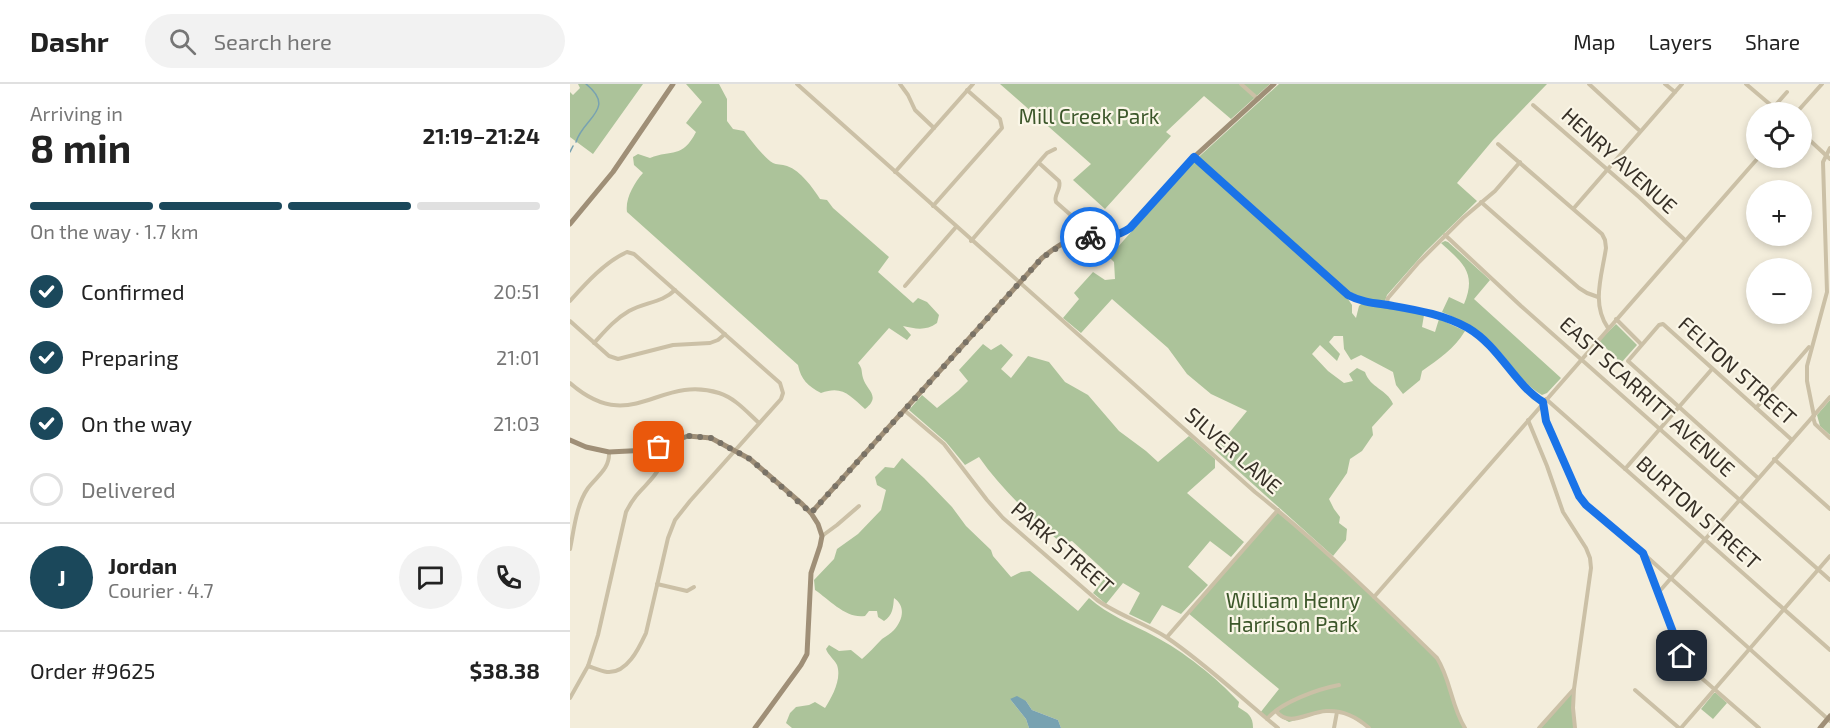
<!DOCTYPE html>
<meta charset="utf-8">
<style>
body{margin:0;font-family:"Exo 2",sans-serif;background:#f2f2f2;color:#222;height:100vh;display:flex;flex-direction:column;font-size:22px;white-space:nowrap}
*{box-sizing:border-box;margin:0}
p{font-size:20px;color:#767676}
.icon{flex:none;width:33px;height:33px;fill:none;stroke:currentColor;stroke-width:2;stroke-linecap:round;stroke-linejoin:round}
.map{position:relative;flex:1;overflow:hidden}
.drawer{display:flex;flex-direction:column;background:#fff;width:570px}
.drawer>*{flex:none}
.fabs{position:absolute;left:1176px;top:18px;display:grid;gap:12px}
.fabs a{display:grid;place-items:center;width:66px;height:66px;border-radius:50%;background:#fff;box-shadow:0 3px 9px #0003;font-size:30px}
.pin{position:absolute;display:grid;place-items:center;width:51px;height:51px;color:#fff;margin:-26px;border-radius:12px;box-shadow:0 3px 9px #0006}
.courier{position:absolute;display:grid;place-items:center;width:60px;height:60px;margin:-30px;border:4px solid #1a73e8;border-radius:50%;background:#fff;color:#222;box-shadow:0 2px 8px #0007}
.overview em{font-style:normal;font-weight:700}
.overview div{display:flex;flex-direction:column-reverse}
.overview{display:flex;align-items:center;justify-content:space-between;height:102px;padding:0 30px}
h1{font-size:39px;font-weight:700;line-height:45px}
.bar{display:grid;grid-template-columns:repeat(4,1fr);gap:9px 6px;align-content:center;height:72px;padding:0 30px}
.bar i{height:8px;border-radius:4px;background:#e0e0e0}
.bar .active{background:#1b485b}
.bar p{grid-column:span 4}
.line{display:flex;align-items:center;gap:15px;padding:0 30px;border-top:2px solid #e0e0e0}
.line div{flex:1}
.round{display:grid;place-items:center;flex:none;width:63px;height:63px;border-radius:32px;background:#f2f2f2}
ol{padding:0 30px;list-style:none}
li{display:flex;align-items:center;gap:18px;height:66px}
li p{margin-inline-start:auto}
li .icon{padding:6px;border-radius:50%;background:#1b485b;color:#fff;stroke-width:4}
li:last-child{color:#767676}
li i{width:33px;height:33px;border:3px solid #e0e0e0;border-radius:50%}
header{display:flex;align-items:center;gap:36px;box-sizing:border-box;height:84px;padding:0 30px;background:#fff;border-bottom:2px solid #e0e0e0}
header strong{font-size:28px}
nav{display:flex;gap:33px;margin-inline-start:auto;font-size:21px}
.search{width:420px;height:54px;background:#f2f2f2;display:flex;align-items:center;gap:15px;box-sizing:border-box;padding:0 21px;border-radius:33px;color:#767676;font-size:22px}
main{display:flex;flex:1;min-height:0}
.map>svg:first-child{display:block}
.green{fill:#acc39a}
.water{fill:#78a2b1}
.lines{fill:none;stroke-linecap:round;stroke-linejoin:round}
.stream{stroke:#78a2b1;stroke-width:1.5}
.street{stroke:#cbc0a6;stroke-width:4}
.secondary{stroke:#9f8f77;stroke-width:5}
.done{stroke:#797266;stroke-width:6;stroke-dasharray:0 10.8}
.route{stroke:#1a73e8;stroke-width:8}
.labels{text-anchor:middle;stroke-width:4.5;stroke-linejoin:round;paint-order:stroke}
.park-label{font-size:21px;fill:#3c572a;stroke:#faf6e7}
.street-label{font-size:21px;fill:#373027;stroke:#faf6e7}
</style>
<header>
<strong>Dashr</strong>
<div class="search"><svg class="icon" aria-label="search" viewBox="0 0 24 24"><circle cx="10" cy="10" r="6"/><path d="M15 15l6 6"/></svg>Search here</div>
<nav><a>Map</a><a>Layers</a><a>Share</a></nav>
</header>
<main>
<section class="drawer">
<div class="overview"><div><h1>8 min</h1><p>Arriving in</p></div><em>21:19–21:24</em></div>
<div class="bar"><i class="active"></i><i class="active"></i><i class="active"></i><i></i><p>On the way · 1.7 km</p></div>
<ol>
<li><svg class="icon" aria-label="check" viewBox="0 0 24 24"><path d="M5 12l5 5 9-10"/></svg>Confirmed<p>20:51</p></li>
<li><svg class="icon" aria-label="check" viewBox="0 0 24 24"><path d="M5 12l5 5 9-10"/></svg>Preparing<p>21:01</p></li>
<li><svg class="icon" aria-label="check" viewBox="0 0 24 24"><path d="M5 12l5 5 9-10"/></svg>On the way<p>21:03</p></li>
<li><i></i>Delivered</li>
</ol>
<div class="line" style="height:108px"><b class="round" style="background:#1b485b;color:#fff">J</b><div><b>Jordan</b><p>Courier · 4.7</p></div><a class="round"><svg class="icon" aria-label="chat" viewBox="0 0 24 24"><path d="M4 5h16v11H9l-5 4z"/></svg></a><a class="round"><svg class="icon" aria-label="phone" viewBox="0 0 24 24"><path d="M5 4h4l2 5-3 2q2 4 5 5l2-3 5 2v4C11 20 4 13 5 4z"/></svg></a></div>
<div class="line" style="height:78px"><div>Order #9625</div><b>$38.38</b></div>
</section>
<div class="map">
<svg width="1260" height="644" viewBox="0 0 1260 644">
<rect width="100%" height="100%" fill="#f3eddb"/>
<g class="green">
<path d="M8,0h65l-50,70 -23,-17v-45l3,3 7,-7z"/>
<path d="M116,0h33l8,15v22l6,8 11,2c5,7 21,28 29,32 3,2 9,1 14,3 14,5 25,21 33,33l7,1 6,8 56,49 -11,15 35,31 5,-5 9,4 12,13 -2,8c-11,8 -21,6 -34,3l8,9 -4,5 -18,-12 -31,35c5,6 3,8 5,15 3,12 19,18 2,31 -15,-13 -22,-24 -44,-16 -13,-7 -20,-13 -23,-28l-171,-153c-2,-13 7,-29 16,-39l-9,-8 -1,-8 5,-3 12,4c22,-9 32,1 46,-26l-10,-9 16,-21z"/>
<path d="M430,0h270l-39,35 -27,-23 -38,36 5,4 -66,73 -32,-29 18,-16z"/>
<path d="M709,0h268l-54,56 -36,43 20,18 -52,51 -38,43 -2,6c-12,-1 -22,-1 -32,-8l-5,6 4,6v8l4,5 3,-12 3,-3 62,12 -2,12 13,5 4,-13 26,12c-11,18 -26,28 -43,40l-2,9 -17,14 -7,-9 -3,-13 -32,-17 -10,5 -7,-11 -1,-13h-9l-5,6 11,12 -3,7 -17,-16 -8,9 16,17 16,12 9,-2 -4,-7 8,-6 8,4c5,16 22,17 28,32l-21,23 1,8 -11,16 -12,8 -3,14 -18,26 5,10 6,8 -1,6 8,6 -1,11 -13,16 -118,-106 32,-39 -36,-17 -24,-20 -19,-26 -56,-49 -31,34 -18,-15 16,-19 -5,-6 19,-21 12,8 10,-1 -1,-17 -5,-5 83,-94z"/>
<path d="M875,157l3,1 42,38 -16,19 87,79 -14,15 -5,2c-20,-11 -33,-35 -49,-51 -14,-14 -32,-24 -51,-32l7,-15 15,7c13,-31 -1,-41 -23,-61z"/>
<path d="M1046,240l21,21 -16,18 -22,-22z"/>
<path d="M413,260l8,6 10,-6 12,11 -12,14 10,9 17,-22 21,6 16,20 23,13 31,36 27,20 12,11 31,-26 26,23v9l-28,25 57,49 -13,15 -21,-16 -22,26 20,18 -27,29 -19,-9 -12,19 -21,-10 11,-21 -17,-10 -17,21 -13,-11 15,-19 -36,-33 -10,3c-30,-27 -60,-54 -83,-87l-14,8 -19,-23 -37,-32 13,-15 15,13 21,-17 10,-10 -9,-11z"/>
<path d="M1260,316v35l-10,-9 -3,-11z"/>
<path d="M332,374l22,20 28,29 14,19 25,24 2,6 18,21 10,-5 9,-1 48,40 11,-13c19,17 43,26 65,38 29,15 63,42 85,66l-1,5c10,6 15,9 15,21h-192l-3,-8 -26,-10 -6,-9 -16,-2 16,20 3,9h-237l-6,-5 4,-10 6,-6 13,-2 6,-3 10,6c7,-11 17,-29 12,-43 -3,-6 -9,-10 -11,-16l3,-4 10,6 12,-1 11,9c7,-6 13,-13 20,-20 4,-3 8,-5 12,-9 9,-10 12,-24 0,-32 -1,10 -1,17 -10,23l-6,-4 -1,-6h-8l-4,5c-19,3 -35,-16 -50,-26l-1,-10 20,-21 3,-10 21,-15 23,-24 5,-20 -9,-5 -2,-8 10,-10 9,1z"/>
<path d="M708,426l96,87 67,67 13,39 11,25h-96l-25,-15 -17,-2 -38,11 -9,-5 -4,-6 -9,8 -7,-6 19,-24 -91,-76z"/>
<path d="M1004,605l1,39h-35z"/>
<path d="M1144,609h2l11,10 -14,16 -12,-10z"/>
</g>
<path class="water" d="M447,612l9,5 6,9 26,10 3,8h-32l-3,-9 -16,-20z"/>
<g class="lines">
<g class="stream">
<path d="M6,58c7,-24 41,-33 10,-58"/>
<path d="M0,68l3,-6"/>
</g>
<g class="street">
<path d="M227,0l458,408c64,51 123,108 182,166 14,22 14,48 28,70"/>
<path d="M330,0l8,11 7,15 19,18"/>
<path d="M671,0l17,15"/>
<path d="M1019,0l51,47"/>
<path d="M1095,0l10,8"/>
<path d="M1176,0l33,28"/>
<path d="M963,21l106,92 46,43"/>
<path d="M1203,24l14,-16"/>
<path d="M1227,28l25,-28"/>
<path d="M1232,49l28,26"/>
<path d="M928,60l104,90 3,6 1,8c-4,27 -15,56 2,80"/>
<path d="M624,73l155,138 12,6 77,14 30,14 25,19 40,47 10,7 3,19 33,75 7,9 57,48 42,108 5,7 69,60"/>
<path d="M469,79l20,18c3,8 -6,14 -3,21l34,30 1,5"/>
<path d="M325,88l78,-88"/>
<path d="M911,118l98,86 8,5 11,4"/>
<path d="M363,122l69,-78 -2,-9 -33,-29"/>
<path d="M1004,124l108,-124"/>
<path d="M875,151l76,71 309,274"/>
<path d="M401,157l68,-79 8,-9 8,-4"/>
<path d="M335,202l51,-59"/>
<path d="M0,217c16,-18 35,-39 57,-49l7,2 146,129 3,10 -2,6 -91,102 -15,19 -7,18 -22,95c-7,15 -19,41 -39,39 -6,-1 -13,-4 -19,-6"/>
<path d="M816,221l2,-7 31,-36 44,-44 32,-27 25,-29"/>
<path d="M1046,235l25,25"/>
<path d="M0,237l39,35 9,3 55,-14 37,-2 8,-3 7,-6"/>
<path d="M24,259c11,-12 21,-24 35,-32 16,-9 33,-8 46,-21"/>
<path d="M0,299c62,54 88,-9 149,10 16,5 28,19 40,30"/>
<path d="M976,315l284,251"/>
<path d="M1186,324l53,-61"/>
<path d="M334,326l40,34 43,56 16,18 94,82c21,15 47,23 69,37 40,27 75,61 112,91"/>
<path d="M1244,332l-7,-35v-15l20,-74 -4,-130 7,-14"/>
<path d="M1243,333l2,7 15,14"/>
<path d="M958,336l19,46 16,46 23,36 4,10 1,10 -17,121 -1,19 2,20"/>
<path d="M1204,375l56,50"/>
<path d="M1055,385l87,-100"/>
<path d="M1188,394l-130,-117 31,-36 4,-1 129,116"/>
<path d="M252,452l15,-11 22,-19"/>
<path d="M0,465c4,-19 6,-44 18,-61 9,-12 22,-19 21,-36"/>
<path d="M1075,471l185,166"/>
<path d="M87,500l30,7 7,-4"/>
<path d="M1088,509l172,-196"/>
<path d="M804,513l384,-439"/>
<path d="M597,553l111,-127"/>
<path d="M1065,606l44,38"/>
<path d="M0,614l18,-32 10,-31 28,-123c3,-6 6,-11 10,-16 12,-15 33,-28 23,-49"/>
<path d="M706,627c13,17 32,1 50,0 16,-1 31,6 43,17"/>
<path d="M697,635c14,-17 51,-30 72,-34"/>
<path d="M764,644l3,-16"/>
<path d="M969,644l35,-39"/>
<path d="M1111,644l149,-172"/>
</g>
<g class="secondary">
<path d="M0,140l43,-52 60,-88"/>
<path d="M0,356l16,7 23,5 40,-2 39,-14 23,2 39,21 52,45 9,9 7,11 4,12 -2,10 -9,27 -4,81 -6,11 -46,63"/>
<path d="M241,429l231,-255c10,-8 20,-16 33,-19 23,-6 40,4 59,-16l60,-66 80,-73"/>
<path d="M1250,644l10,-12"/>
</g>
</g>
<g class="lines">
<path class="done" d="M89,363l29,-11 23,2 39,21 61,54 231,-255 24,-16 24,-5"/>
<path class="route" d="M520,153c15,0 27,0 40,-9l64,-71 154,138c13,7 26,8 40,10 28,5 55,9 80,23 32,19 46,56 75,74l3,19 33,75 7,9 57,48 39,103"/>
</g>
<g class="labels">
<g class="park-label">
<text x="519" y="40">Mill Creek Park</text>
<text x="723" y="524">William Henry<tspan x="723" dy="24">Harrison Park</tspan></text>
</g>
<g class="street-label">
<text transform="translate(1049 77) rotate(42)" y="7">HENRY AVENUE</text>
<text transform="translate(1167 287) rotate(42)" y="7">FELTON STREET</text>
<text transform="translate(1077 313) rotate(42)" y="7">EAST SCARRITT AVENUE</text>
<text transform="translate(663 367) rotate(41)" y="7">SILVER LANE</text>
<text transform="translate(1128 429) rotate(42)" y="7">BURTON STREET</text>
<text transform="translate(492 464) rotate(41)" y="7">PARK STREET</text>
</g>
</g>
</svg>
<div class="fabs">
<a><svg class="icon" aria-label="locate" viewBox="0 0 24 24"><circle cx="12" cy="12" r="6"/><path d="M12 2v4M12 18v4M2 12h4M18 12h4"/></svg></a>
<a>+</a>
<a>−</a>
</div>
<div class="pin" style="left:89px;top:363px;background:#ea580c"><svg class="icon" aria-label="bag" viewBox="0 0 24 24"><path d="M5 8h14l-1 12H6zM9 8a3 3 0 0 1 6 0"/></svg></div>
<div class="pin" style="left:1112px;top:572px;background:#1f2937"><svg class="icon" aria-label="home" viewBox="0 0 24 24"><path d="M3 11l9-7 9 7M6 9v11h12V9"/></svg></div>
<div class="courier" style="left:520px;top:153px"><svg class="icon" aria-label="bike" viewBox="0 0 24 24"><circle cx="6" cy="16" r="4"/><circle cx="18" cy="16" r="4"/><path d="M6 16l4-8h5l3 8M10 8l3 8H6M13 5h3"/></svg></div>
</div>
</main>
